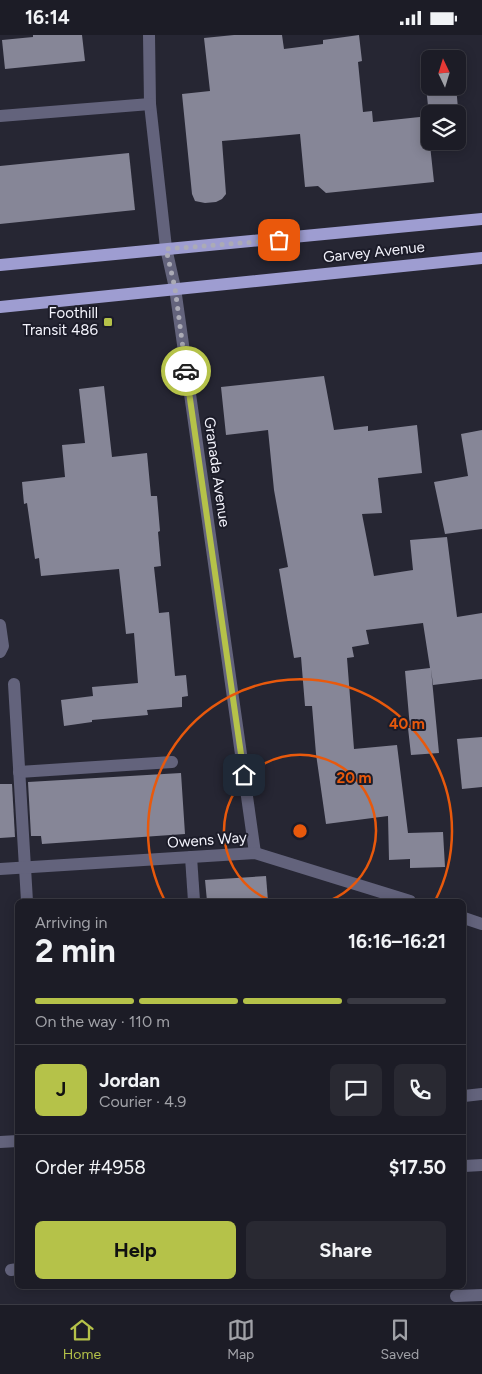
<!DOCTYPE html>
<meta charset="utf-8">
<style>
body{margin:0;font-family:Figtree,sans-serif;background:#292932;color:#f1f3f6;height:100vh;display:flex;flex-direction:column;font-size:19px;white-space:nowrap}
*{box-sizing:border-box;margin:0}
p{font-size:16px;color:#a0a1a7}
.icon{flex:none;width:28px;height:28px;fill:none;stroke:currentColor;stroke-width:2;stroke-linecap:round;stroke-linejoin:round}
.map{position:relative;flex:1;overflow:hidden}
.details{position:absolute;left:15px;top:864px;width:451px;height:390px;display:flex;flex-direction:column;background:#1c1c26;border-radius:8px;box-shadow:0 2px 12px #0003,0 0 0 1px #3a3a43}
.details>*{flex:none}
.needle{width:32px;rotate:356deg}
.buttons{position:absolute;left:421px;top:15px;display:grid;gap:10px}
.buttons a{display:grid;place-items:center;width:45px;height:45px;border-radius:8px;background:#1c1c26;box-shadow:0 2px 12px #0003,0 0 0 1px #3a3a43;font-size:25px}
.pin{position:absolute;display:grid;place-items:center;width:42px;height:42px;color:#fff;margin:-21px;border-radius:10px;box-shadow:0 2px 8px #0006}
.courier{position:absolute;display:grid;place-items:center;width:50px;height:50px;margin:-25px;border:4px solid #b5c249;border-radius:50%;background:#fff;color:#222;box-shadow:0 1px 6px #0007}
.headline em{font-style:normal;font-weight:700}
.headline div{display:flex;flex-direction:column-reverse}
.headline{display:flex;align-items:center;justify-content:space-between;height:85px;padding:0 20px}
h1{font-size:32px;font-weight:700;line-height:38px}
.bar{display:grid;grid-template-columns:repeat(4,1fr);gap:8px 5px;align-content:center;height:60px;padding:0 20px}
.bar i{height:6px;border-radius:4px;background:#3a3a43}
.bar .selected{background:#b5c249}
.bar p{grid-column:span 4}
.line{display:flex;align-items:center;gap:12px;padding:0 20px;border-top:1px solid #3a3a43}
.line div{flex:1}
.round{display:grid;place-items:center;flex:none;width:52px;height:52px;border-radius:8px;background:#292932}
.cta{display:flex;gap:10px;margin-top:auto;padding:10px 20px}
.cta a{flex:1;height:58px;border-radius:8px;background:#b5c249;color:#111;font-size:20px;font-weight:700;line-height:58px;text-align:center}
.cta a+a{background:#292932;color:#f1f3f6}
.status{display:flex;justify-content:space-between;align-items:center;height:35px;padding:0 25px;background:#1c1c26;direction:ltr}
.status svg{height:14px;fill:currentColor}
.dock{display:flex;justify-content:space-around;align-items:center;height:70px;border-top:1px solid #3a3a43;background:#1c1c26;font-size:14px;color:#a0a1a7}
.dock a{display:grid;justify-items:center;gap:2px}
.dock .selected{color:#b5c249}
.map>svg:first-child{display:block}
.building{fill:#868697;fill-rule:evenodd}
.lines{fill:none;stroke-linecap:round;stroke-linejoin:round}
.minor{stroke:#63637c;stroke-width:12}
.major{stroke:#9e9dd1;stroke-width:12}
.done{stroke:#ababb6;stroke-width:5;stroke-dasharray:0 9}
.route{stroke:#b5c249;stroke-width:6}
.ring{fill:none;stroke:#e8590c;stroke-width:2.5}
.poi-dot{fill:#b5c249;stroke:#1c1c29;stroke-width:2}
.labels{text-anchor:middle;stroke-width:4;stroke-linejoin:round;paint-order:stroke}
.street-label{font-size:15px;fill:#f3f3fc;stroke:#1c1c29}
.poi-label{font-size:15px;fill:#f3f3fc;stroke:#1c1c29;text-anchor:end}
.centre{fill:#e8590c;stroke:#1c1c29;stroke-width:2.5}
.ring-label{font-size:15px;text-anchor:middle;font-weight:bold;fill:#e8590c;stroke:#1c1c29;stroke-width:4;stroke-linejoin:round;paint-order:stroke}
</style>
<div class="status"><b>16:14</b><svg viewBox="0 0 49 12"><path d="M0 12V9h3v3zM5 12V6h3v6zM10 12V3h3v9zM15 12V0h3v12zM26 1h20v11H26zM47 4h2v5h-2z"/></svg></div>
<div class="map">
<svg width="482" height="1269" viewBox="0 0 482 1269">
<rect width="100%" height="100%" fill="#262633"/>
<g class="building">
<path d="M33,0h49l3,26 -80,8 -3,-29 31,-3z"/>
<path d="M234,0h48l2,14 39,-5v-4l36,-5 3,26 -4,1 5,50 9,-1 1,11 56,-6 -3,-30h30l5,56 -31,3 4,37 -108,11 -8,-7 -13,1 -5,-53 -78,7 4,53 -4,5 -6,3 -11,1 -10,-2 -3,-7 -10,-100 28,-3 -6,-53zM430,79h28v27h-28z"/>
<path d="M129,118l6,57 -135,14v-58z"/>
<path d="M324,341l10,54 34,-4v5l49,-6 5,48 -44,5 4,35 -20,1 12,62 39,-6 -3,-30 37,-3 10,80 25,-4v66l-49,6 -2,-16 8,84 -28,2 -3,-27h2l-5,-57 25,-3 -7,-45 -57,7 3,14 -17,3 2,10 -7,1 7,91 43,-4 11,88 35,-1 2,35 -35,1v-9l-21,1 -1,-44 -62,8 -10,-70 -4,-48h-7l-4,-49 -7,1 -15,-89 9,-2 -14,-77 -6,-60 -42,5 -5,-48z"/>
<path d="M104,351l8,71 35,-4 4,43h6l3,35 -2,1 3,34 -7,1 5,46 10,-1 6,64 11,-1 2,21 -6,1v10l-35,3 1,5 -56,5v2l-28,4 -3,-26 32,-4 -1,-9 46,-4 -4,-50 -8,1 -7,-65 -78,7 -2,-18 -4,1 -8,-56 -3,1 -2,-22 43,-5 -3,-32 23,-2 -6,-54z"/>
<path d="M482,395v99l-37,5 -11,-52 34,-6 -7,-42z"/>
<path d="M482,702v50l-20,2 -5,-50z"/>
<path d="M181,738l4,61 -143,10 -1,-8h-10l-3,-54z"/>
<path d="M0,749h12l3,53 -15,1z"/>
<path d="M266,841l2,25h-61l-2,-21z"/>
</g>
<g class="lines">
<g class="minor">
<path d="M149,0l1,69 16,144 9,40 80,565"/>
<path d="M0,81l150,-12"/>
<path d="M0,590l3,21 -3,6"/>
<path d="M14,649l13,217"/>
<path d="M19,737l153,-10"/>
<path d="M191,822l3,44"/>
<path d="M0,834l255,-16 155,48"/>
<path d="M464,883l18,6"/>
<path d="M464,1061l18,-2"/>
<path d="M0,1107l18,-1"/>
<path d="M464,1131l18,-1"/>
<path d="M11,1235l7,-1"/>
<path d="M456,1261l26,-1"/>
</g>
<g class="major">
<path d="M0,230l482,-46"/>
<path d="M0,272l482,-49"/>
</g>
</g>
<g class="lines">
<path class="done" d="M186,336l-11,-83 -9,-39 113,-9"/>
<path class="route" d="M186,336l58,404"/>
</g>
<g class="ring">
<path d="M271 866A76 76 0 1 1 329 866"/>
<path d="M165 866A152 152 0 1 1 435 866"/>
</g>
<rect class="poi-dot" x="103" y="282" width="10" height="10" rx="2.5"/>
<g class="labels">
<g class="street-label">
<text transform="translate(374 217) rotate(-6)" y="5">Garvey Avenue</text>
<text transform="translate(217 437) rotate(82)" y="5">Granada Avenue</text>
<text transform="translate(207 805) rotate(-4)" y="5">Owens Way</text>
</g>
<g class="poi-label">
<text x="98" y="283">Foothill<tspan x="98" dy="17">Transit 486</tspan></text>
</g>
</g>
<circle cx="300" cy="796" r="8" class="centre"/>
<g class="ring-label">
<text x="407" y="694">40 m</text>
<text x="354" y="748">20 m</text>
</g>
</svg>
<div class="buttons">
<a><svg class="needle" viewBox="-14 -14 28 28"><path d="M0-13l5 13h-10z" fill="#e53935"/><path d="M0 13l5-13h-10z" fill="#a0a1a7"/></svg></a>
<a><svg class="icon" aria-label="layers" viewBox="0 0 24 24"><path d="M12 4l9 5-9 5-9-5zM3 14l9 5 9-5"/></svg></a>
</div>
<div class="pin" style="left:279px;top:205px;background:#ea580c"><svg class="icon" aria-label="bag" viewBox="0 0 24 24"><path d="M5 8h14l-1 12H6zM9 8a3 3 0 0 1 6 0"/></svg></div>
<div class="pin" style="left:244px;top:740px;background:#1f2937"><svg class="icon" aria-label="home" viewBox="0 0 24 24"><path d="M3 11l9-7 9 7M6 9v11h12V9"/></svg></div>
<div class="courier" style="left:186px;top:336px"><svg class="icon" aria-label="car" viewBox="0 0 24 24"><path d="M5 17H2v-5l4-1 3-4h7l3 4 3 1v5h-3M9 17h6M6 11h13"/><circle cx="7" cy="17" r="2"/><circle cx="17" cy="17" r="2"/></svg></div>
<section class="details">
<div class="headline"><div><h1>2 min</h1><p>Arriving in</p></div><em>16:16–16:21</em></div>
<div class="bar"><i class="selected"></i><i class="selected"></i><i class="selected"></i><i></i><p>On the way · 110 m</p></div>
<div class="line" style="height:90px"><b class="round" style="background:#b5c249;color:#111">J</b><div><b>Jordan</b><p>Courier · 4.9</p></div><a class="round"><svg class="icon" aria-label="chat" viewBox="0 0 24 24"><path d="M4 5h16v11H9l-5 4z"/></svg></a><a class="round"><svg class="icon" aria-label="phone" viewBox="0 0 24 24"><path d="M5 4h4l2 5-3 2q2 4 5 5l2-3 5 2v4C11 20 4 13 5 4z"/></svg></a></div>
<div class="line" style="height:65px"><div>Order #4958</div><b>$17.50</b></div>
<div class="cta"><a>Help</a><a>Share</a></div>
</section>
</div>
<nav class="dock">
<a class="selected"><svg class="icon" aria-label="home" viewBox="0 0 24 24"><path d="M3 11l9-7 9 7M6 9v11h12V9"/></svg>Home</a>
<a><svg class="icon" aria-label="map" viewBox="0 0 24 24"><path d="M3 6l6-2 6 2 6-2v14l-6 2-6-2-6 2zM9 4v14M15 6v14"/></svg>Map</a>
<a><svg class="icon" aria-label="saved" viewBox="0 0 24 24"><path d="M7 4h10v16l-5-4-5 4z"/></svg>Saved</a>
</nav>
